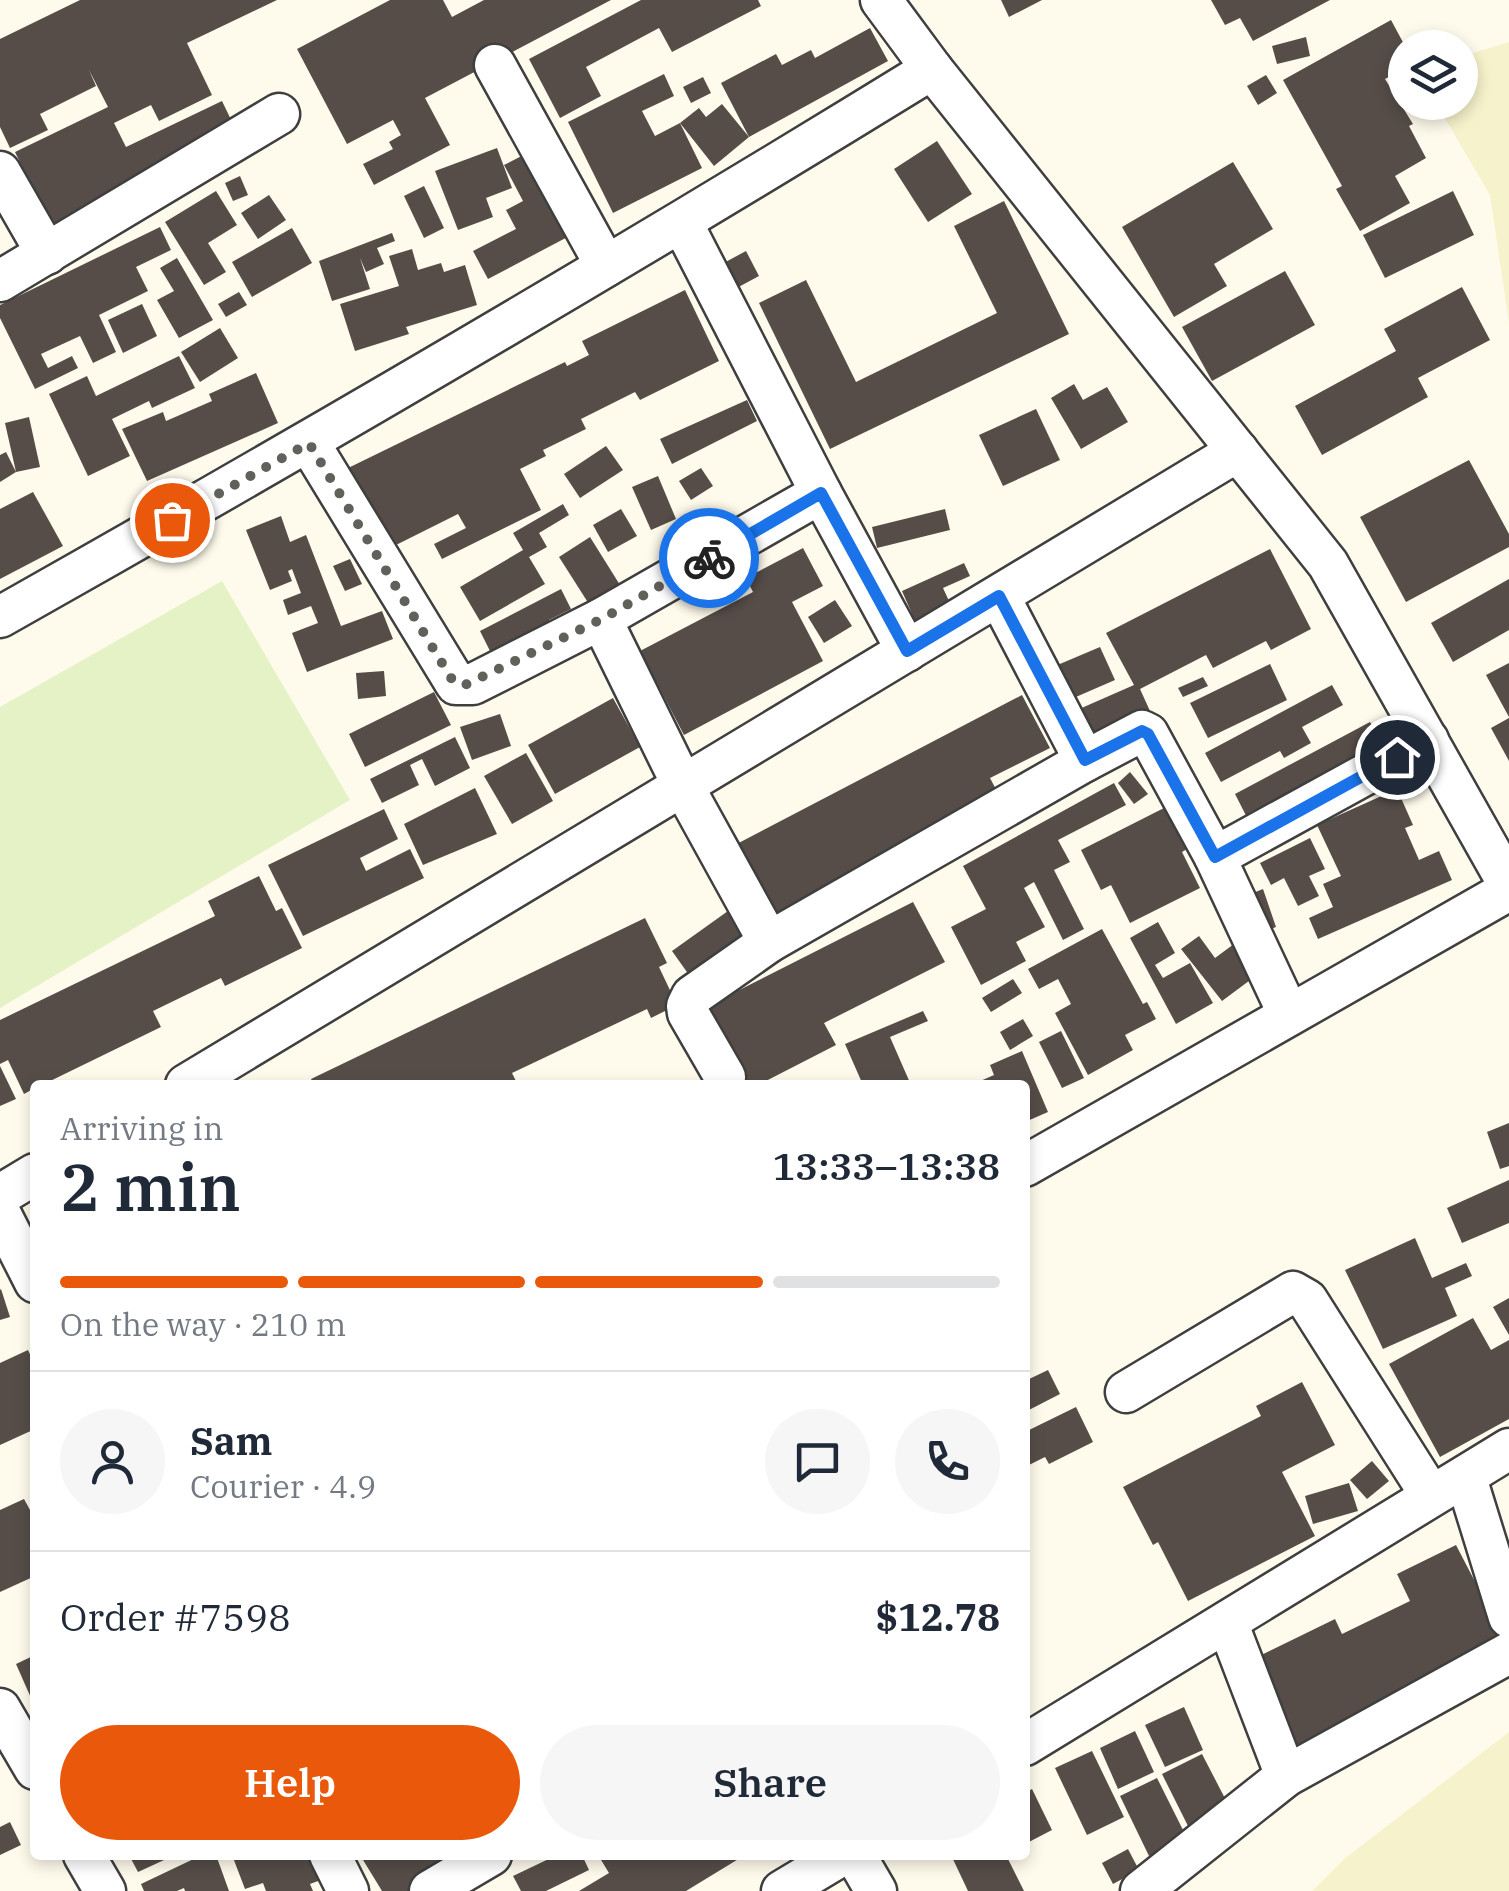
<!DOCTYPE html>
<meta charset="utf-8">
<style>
body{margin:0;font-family:"IBM Plex Serif",serif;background:#f6f6f7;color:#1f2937;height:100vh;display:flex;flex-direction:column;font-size:38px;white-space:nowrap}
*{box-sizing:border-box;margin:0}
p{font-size:32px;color:#747a83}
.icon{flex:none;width:55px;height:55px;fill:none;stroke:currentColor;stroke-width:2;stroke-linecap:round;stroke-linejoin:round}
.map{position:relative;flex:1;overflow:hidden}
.panel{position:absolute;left:30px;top:1080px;width:1000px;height:780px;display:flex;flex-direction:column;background:#fff;border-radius:10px;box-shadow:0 5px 15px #0003}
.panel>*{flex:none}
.controls{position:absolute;left:1388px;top:30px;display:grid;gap:20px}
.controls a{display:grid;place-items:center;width:90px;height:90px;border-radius:50%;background:#fff;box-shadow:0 5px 15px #0003;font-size:50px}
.pin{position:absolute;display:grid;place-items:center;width:85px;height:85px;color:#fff;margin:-42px;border:5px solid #fff;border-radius:50%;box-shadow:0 2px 10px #0007}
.courier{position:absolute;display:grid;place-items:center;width:100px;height:100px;margin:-50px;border:8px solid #1a73e8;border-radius:50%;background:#fff;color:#222;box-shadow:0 2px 12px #0007}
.head em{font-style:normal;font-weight:600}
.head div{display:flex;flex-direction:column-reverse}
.head{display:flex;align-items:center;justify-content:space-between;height:170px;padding:0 30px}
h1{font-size:65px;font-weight:600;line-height:75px}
.bar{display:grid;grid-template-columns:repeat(4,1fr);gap:15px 10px;align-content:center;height:120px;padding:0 30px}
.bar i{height:12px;border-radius:8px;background:#e0e1e3}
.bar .on{background:#ea580c}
.bar p{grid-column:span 4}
.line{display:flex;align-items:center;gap:25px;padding:0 30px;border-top:2px solid #e0e1e3}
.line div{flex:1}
.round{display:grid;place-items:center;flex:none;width:105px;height:105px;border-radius:52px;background:#f6f6f7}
.primary-button{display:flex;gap:20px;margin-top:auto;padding:20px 30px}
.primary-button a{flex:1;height:115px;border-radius:60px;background:#ea580c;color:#fff;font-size:40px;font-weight:600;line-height:115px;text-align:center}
.primary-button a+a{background:#f6f6f7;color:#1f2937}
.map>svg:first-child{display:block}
.farmland{fill:#f6f2cb}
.pitch{fill:#e4f2c6}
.building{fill:#564d48}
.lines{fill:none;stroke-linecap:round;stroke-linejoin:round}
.minor-casing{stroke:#3f3f3f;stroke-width:45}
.minor{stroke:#fff;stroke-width:40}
.done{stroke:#61605a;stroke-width:10;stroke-dasharray:0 18}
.route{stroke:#1a73e8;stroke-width:12}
</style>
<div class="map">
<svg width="1509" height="1891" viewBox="0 0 1509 1891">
<rect width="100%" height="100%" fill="#fffbec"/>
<g class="farmland">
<path d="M1509,42v281l-19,-128 -54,-92 24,-1v-45z"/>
<path d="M1509,1732v159h-197l32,-32z"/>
</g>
<path class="pitch" d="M222,581l128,219 -350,208v-301z"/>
<g class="building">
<path d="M80,0h197l-90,43 25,52 -53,26 -8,-16 -37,18 12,24 96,-46 13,27 -175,117 -45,-93 93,-45 -19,-37 7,16 -56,28 8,16 -38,18 -10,-21v-88z"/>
<path d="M390,0h53l9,17 32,-17h127l-186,98 25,47 -76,40 -11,-21 30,-15 -4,-7 12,-7 -8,-15 -46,24 -50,-95z"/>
<path d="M641,0h117l3,6 -89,46 -13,-24 -73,39 15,29 -41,22 -31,-59z"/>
<path d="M1001,0h41l-33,17z"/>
<path d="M1211,0h119l-77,41 -13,-23 -15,7z"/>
<path d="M1391,20l14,26v22l-20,11 28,45 -4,2 17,32 -31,18 15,27 -50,28 -24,-42 6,-3 -59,-106z"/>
<path d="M870,28l18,33 -139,76 -28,-54 55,-29 6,11 29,-15 4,8z"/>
<path d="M1306,37l4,19 -33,8 -5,-18z"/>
<path d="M664,74l10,22 -32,15 13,25 25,-13 22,45 -89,45 -45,-91z"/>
<path d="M1266,75l11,18 -19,12 -11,-19z"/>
<path d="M703,77l8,16 -20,10 -8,-16z"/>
<path d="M722,104l27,33 -35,29 -34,-43 19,-15 7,9z"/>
<path d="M937,141l35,53 -44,28 -34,-53z"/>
<path d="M497,148l15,40 -26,10 7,19 -35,13 -23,-59z"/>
<path d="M533,150l44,82 -89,47 -15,-28 43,-22 -10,-19 17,-9 -19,-36z"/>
<path d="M1233,162l40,67 -59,35 13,22 -53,31 -52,-90z"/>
<path d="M240,176l8,19 -15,6 -8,-18z"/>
<path d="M424,186l20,42 -20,10 -20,-42z"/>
<path d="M216,191l21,34 -29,18 18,29 -22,13 -39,-63z"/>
<path d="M1453,191l21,44 -89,43 -22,-43z"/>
<path d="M269,195l17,25 -28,19 -17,-26z"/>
<path d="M1004,201l65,133 -239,115 -71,-146 47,-23 50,102 141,-69 -43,-87z"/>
<path d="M160,227l11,23 -35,17 12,24 -49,24 17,37 -23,11 -13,-27 -39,18 7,14 24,-12 6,12 -43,21 -35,-71v-13z"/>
<path d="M292,228l20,35 -60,34 -20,-35z"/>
<path d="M392,233l3,8 -18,7 7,16 -18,8 -6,-14 10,31 -38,12 -13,-40z"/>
<path d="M412,249l6,21 23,-7 3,9 21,-7 12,40 -71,22 3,7 -54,17 -15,-47 59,-18 -10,-30z"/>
<path d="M746,251l13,25 -26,14 -13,-25z"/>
<path d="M177,258l36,62 -34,18 -22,-38 17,-9 -14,-23z"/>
<path d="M1285,271l30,54 -103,56 -30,-54z"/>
<path d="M1462,287l28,53 -72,38 10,19 -106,58 -27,-49 101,-55 -12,-22z"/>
<path d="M685,290l34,71 -79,39 -5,-8 -54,27 5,10 -43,21 3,6 -26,13 21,41 -99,49 -8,-15 32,-16 -8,-14 -74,37 -40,-81 221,-108 2,4 22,-11 -7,-14z"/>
<path d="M239,292l8,13 -21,12 -8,-13z"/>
<path d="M142,304l15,32 -34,17 -15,-33z"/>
<path d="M220,328l18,30 -38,24 -19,-30z"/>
<path d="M179,356l16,32 -43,20 -3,-7 -37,18 18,37 -42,20 -39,-82 38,-18 9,20z"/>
<path d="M256,373l22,50 -131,58 -25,-52 41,-17 3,9 46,-20 -3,-7z"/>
<path d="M1074,384l9,16 24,-13 21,35 -47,27 -30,-51z"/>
<path d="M747,400l10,21 -85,43 -12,-25z"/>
<path d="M1036,409l24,51 -57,26 -24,-51z"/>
<path d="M29,417l11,50 -24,5 -16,10v-27l6,-3 10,20 -11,-49z"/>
<path d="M606,446l17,24 -43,28 -16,-24z"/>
<path d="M1469,460l40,74v13l-103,55 -46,-85z"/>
<path d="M701,468l12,18 -22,14 -12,-19z"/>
<path d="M658,476l18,43 -25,11 -19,-43z"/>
<path d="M33,492l30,54 -63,33v-70z"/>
<path d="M563,504l6,11 -30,18 8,14 -18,10 16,27 -65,37 -20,-34 63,-37 -10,-17z"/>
<path d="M621,509l16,27 -29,16 -15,-27z"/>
<path d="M945,509l5,21 -73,18 -5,-21z"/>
<path d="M281,516l9,26 16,-7 35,91 41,-15 11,28 -86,33 -15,-39 26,-10 -7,-17 -23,9 -5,-15 18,-7 -9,-24 -4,2 4,10 -22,9 -24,-60z"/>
<path d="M590,537l35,56 -31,19 -35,-55z"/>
<path d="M803,548l20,38 -31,16 31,59 -139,74 -44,-84 113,-59 -7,-14z"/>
<path d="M1270,549l41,80 -40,21 -5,-9 -53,27 -7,-13 -66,34 15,33 -61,27 -17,-39 57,-25 -28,-52z"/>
<path d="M350,559l12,25 -17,7 -12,-25z"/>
<path d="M964,563l6,13 -27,12 12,26 -36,16 -17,-39z"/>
<path d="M1509,579v51l-56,32 -22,-39z"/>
<path d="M561,589l10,20 -22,11 7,15 -51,46 -25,-50z"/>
<path d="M835,600l17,26 -28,17 -16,-26z"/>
<path d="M1100,647l15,33 -53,23 -14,-34z"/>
<path d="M1509,663v54l-23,-42z"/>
<path d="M1270,664l17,36 -79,38 -18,-35z"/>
<path d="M384,671l2,25 -28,3 -2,-26z"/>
<path d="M1203,677l5,9 -25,11 -5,-9z"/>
<path d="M1332,685l11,20 -41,22 9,16 -27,15 -4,-7 -59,31 -16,-29z"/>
<path d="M434,692l17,33 -86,42 -16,-33z"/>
<path d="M1022,695l28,53 -60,30 18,34 -234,122 -45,-86z"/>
<path d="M613,698l27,49 -85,47 -27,-49z"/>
<path d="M500,714l11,32 -39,14 -12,-33z"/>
<path d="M1509,718v43l-18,-33z"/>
<path d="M1370,722l20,37 -131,82 -24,-47z"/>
<path d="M455,737l15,31 -35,18 -13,-27 -12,6 9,20 -37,18 -12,-24z"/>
<path d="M526,753l27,48 -41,23 -28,-48z"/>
<path d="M1130,772l18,22 -14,10 -16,-21z"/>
<path d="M1114,783l12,22 -68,35 12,22 -16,8 30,59 -21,11 -29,-58 -10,6 21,39 -29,15 10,19 -45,24 -30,-58 35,-18 -23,-43z"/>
<path d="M475,788l22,46 -74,31 -19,-41z"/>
<path d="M1397,789l16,36 -8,3 14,32 20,-9 13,29 -134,59 -9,-21 24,-11 -10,-23 18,-8 -24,-51z"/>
<path d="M1164,808l23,41 -5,3 18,36 -70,35 -19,-38 -10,5 -20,-40z"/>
<path d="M384,809l14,30 -38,19 6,13 44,-22 14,29 -121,58 -35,-71z"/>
<path d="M1310,838l15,31 -16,7 10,20 -21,10 -14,-28 -13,7 -11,-22z"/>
<path d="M1246,874l7,19 10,-4 13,38 -24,9 -20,-57z"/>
<path d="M259,876l17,35 6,-3 20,40 -77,38 -4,-8 -68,33 8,16 -119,58h-7v3l-11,6 -16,-34 -8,4v-44l215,-104 -7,-15z"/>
<path d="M913,902l32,60 -121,61 12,22 -78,40h-14l-40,-77z"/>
<path d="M728,911l28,39 -57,39 -27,-38z"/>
<path d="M645,918l22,45 -8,4 18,38 -26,13 -4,-9 -135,64 6,12h-204l-3,-6z"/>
<path d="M1158,922l17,31 -20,12 8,13 27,-15 23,40 -37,21 -46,-86z"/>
<path d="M1102,929l41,75 4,-2 9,17 -31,16 8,15 -45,25 -33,-62 16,-9 -13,-25 -19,10 -11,-20z"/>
<path d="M1199,936l16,22 23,-17 23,31 -39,29 -41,-52z"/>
<path d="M1013,979l9,14 -31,19 -9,-14z"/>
<path d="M923,1011l5,10 -38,16 21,48h-48l-18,-41z"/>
<path d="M1023,1019l10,17 -23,14 -10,-18z"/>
<path d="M1061,1031l23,47 -22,10 -23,-46z"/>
<path d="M1022,1051l26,61 -23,10v-37h-45l-2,-3 16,-7 -4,-10z"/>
<path d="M0,1066l16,33 -16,7z"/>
<path d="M1509,1123v43l-9,3 -13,-37z"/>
<path d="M1509,1180v43l-47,20 -15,-35z"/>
<path d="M1415,1238l17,40 34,-15 6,13 -27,12 12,28 -74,33 -38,-79z"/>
<path d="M1,1289l9,28 -10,3v-30z"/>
<path d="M1509,1298v37l-16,-28z"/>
<path d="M1473,1318l18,32 18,-10v79l-69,38 -51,-93z"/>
<path d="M28,1350l7,15v64l-35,16v-82z"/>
<path d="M1048,1370l12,24 -35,18v-31z"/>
<path d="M1302,1382l33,63 -53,27 33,64 -127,65 -30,-59 -5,3 -30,-58 138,-71 -5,-10z"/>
<path d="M1076,1407l17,35 -44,22 -4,-7 -20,10v-35z"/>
<path d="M1372,1461l17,20 -22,18 -17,-19z"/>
<path d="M1349,1483l9,28 -45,13 -8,-28z"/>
<path d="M24,1499l11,20v57l-35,16v-82z"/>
<path d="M1456,1545l53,102 -213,109 -47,-95 86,-42 7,15 68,-33 -13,-27z"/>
<path d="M35,1655v52l-19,-43z"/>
<path d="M1184,1707l19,43 -38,17 -20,-42z"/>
<path d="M1135,1731l19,41 -36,17 -18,-41z"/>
<path d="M1092,1751l32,66 -37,18 -32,-67z"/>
<path d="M1202,1754l28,54 -41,20 -27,-54z"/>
<path d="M1157,1778l30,60 -38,18 -29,-60z"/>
<path d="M1032,1789l20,41 -27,14v-51z"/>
<path d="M10,1822l11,23 -21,10v-28z"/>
<path d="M1128,1849l11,21 -26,14 -11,-21z"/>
<path d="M129,1855h46l-37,17z"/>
<path d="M202,1855h14l13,36h-44l-1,-3 -7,3h-33l-3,-7z"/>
<path d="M232,1855h102l6,18 -30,11 3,7h-47l-3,-8 -18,6z"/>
<path d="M360,1855h145l-65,36h-58z"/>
<path d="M557,1855h25l7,15 -43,21h-25l-8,-15z"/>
<path d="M598,1855h147l-59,36h-107l30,-18z"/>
<path d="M951,1855h55l18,36h-56z"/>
</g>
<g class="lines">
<g class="minor-casing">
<g id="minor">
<path d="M881,0l51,69 396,495 181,321"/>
<path d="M495,65l111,201"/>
<path d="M0,172l47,82"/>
<path d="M682,223l139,270 -220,126 82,167 86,156"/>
<path d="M0,281l279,-167"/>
<path d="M309,443l147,241h17l128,-65"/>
<path d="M821,493l86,158"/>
<path d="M0,617c314,-177 625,-359 932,-548"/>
<path d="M1085,761l57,-30 6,3 67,123"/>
<path d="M1289,1015l-74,-158 213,-117"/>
<path d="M186,1085l1052,-634"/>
<path d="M724,1085l1,-8 -37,-64 -1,-7 5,-10 77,-54 316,-181 -86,-165"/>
<path d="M1025,1166l484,-276"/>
<path d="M0,1195l35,-21"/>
<path d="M0,1213l35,69"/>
<path d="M1126,1392l167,-100 14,8 123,194"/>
<path d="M1466,1478l43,139"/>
<path d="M1227,1622l59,154"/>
<path d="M0,1709l35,60"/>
<path d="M1025,1745l484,-296"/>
<path d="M84,1855l21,36"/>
<path d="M330,1855l18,36"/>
<path d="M855,1855l21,36"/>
<path d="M430,1891l61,-36"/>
<path d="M782,1891l60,-36"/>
<path d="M1141,1891l145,-115 223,-123"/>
</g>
</g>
<use href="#minor" class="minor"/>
</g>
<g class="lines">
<path class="done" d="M172,520l137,-77 142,235 12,8 139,-67 107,-61"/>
<path class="route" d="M709,558l112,-65 86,158 92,-55 86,164 57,-29 6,3 67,123 182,-100"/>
</g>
</svg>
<div class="controls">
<a><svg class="icon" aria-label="layers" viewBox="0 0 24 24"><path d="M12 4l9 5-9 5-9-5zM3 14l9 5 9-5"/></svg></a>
</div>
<div class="pin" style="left:172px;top:520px;background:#ea580c"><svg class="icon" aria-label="bag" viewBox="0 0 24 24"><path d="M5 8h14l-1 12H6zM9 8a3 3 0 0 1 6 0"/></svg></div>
<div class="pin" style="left:1397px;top:757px;background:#1f2937"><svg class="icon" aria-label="home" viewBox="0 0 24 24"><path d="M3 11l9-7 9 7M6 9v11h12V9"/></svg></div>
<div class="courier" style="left:709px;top:558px"><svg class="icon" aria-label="bike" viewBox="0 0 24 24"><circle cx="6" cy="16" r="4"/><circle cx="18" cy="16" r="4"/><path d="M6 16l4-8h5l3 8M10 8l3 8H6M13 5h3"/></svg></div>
<section class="panel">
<div class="head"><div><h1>2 min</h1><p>Arriving in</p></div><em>13:33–13:38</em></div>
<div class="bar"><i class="on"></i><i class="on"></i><i class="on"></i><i></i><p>On the way · 210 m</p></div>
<div class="line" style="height:180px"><a class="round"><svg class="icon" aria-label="person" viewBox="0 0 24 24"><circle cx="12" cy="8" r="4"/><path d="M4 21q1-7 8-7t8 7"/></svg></a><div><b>Sam</b><p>Courier · 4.9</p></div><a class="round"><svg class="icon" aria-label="chat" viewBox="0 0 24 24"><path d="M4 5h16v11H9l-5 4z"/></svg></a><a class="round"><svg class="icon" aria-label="phone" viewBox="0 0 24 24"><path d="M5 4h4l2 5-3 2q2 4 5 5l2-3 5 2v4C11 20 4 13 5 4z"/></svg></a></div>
<div class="line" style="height:130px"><div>Order #7598</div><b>$12.78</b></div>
<div class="primary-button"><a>Help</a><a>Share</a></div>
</section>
</div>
